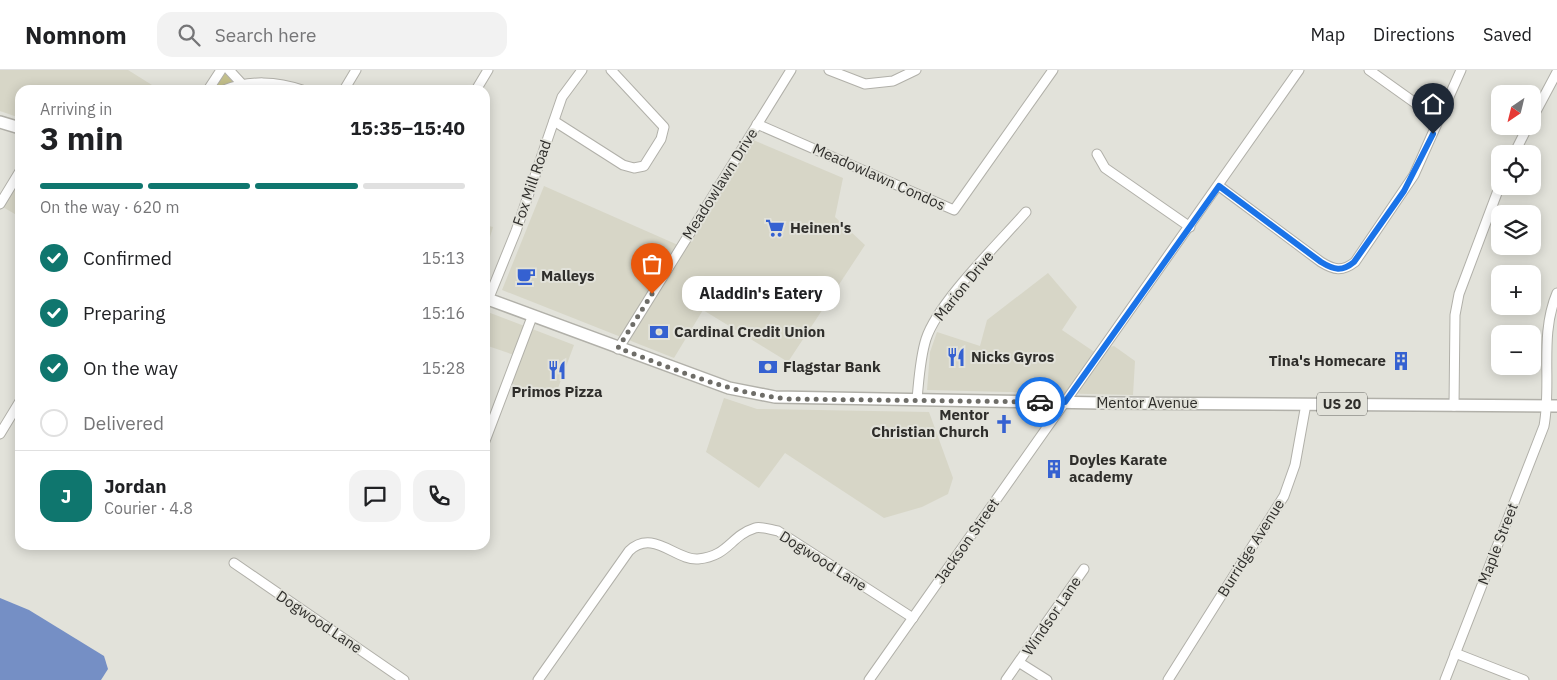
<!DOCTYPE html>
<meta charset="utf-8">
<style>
body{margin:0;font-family:"IBM Plex Sans",sans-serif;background:#f2f2f2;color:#202124;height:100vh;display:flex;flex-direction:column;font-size:19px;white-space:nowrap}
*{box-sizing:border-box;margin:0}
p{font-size:16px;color:#757577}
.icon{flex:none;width:28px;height:28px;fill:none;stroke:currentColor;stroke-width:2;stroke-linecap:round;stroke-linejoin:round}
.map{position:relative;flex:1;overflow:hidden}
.sheet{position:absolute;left:15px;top:15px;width:475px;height:465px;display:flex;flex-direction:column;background:#fff;border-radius:15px;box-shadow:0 2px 12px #0003}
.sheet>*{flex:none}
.needle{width:32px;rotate:215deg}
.buttons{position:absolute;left:1491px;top:15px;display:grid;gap:10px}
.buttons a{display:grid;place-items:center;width:50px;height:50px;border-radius:10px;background:#fff;box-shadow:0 2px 12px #0003;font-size:25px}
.pin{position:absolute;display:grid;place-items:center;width:42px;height:42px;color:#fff;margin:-51px -21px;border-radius:50% 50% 50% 0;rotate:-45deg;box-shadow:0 0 5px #0007}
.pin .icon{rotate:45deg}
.courier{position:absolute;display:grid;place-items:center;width:50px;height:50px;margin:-25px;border:4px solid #1a73e8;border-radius:50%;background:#fff;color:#222;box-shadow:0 1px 6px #0007}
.bubble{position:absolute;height:35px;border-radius:15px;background:#fff;box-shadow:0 2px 12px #0003;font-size:16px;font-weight:800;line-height:35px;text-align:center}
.summary em{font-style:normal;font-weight:800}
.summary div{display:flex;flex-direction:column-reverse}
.summary{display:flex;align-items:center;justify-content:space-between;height:85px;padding:0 25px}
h1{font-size:32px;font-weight:800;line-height:38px}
.bar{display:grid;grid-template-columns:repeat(4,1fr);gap:8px 5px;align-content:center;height:60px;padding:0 25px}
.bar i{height:6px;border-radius:4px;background:#e0e0e0}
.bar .on{background:#0f766e}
.bar p{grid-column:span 4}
.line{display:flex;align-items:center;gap:12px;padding:0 25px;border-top:1px solid #e0e0e0}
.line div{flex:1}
.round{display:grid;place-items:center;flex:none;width:52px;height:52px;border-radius:15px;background:#f2f2f2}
ol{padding:0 25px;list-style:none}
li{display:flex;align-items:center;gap:15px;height:55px}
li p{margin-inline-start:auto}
li .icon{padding:5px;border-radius:50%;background:#0f766e;color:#fff;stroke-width:4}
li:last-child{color:#757577}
li i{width:28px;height:28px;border:2px solid #e0e0e0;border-radius:50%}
header{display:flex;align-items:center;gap:30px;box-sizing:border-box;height:70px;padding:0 25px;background:#fff;border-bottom:1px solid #e0e0e0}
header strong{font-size:24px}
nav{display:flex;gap:28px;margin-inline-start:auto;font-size:18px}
.search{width:350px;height:45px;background:#f2f2f2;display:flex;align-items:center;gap:12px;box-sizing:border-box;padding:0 18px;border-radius:15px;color:#757577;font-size:19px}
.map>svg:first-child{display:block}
.built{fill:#d7d6c7}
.green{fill:#c5c18c}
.water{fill:#758fc5}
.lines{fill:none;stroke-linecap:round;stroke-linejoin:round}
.minor-casing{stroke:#b1b0a9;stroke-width:11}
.major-casing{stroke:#b1b0a9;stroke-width:14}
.minor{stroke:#fff;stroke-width:9}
.major{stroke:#fff;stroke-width:11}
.done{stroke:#6e6d68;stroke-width:5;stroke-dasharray:0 9}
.route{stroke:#1a73e8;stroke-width:6}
.labels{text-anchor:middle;stroke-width:4;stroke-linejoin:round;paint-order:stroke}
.shield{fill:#e2e2da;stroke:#656460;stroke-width:1}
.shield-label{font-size:14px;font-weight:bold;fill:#2f2e2b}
.street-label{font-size:15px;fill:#2f2e2b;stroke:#e2e2da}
.poi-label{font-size:15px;font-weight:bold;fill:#2f2e2b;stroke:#e2e2da;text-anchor:start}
</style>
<header>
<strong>Nomnom</strong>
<div class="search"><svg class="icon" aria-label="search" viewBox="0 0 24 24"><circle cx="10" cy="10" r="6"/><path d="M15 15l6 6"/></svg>Search here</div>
<nav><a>Map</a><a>Directions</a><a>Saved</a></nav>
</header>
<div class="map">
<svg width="1557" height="610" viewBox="0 0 1557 610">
<rect width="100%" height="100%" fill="#e2e2da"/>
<g class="built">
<path d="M0,0h128l32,20h-140v28l-20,-7z"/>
<path d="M746,67l97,41 -8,39 30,28 -77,117 -85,-52 -29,48 -172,-68 42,-104 134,59z"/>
<path d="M20,107v40l-19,-11z"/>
<path d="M485,155l8,2 -8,27z"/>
<path d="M1048,203l29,34 -15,23 31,21 21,-5 21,15 -2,34 -206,-5 3,-38 7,-20 43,14 7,-26z"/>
<path d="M485,241l89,34 -20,54 -44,-16 10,-26 -35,-12z"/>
<path d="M724,328l33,11 172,3 24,66 -5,16 -26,13 -38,11 -99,-65 -26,35 -53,-36z"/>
</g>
<path class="green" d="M225,3l8,9 -13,5 -3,-2z"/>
<path class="water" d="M0,528l29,12 75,46 4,13 -7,11h-101z"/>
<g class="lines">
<g class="minor-casing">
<g id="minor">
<path d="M229,0l13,14"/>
<path d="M829,0l36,14 28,-3 23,-11"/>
<path d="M1369,0l70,50"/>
<path d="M208,20l13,-20"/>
<path d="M224,20c25,-10 53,-9 78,0"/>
<path d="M344,20l12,-20"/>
<path d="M476,20l12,-20"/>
<path d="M1532,49l25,-47"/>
<path d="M554,51l69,44 11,3 10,-2 17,-27 3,-12 -53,-57"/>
<path d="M757,54l197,86 99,-140"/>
<path d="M1097,84l8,14 85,59"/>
<path d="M1514,84l14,-28"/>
<path d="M1219,116l102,76c13,8 21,10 34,0l59,-87 47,-105"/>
<path d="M0,134l20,-33"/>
<path d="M488,230l28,-69 46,-134 20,-27"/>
<path d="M618,279l173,-279"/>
<path d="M917,329c2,-20 3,-41 9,-60 12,-37 73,-96 100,-127"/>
<path d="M1454,336l1,-91 4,-21 41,-109"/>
<path d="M0,364l20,-33"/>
<path d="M485,371l47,-124"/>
<path d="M234,493l170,117"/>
<path d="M1455,583l69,27"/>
<path d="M1020,593l27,17"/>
<path d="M538,610l91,-129c24,-23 47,10 69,8 31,-3 32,-23 57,-31 6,-2 16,2 23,3l135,87"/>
<path d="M869,610l430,-610"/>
<path d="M1006,610l78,-111"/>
<path d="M1168,610l116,-184 11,-31 11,-61"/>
<path d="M1445,610l99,-254c8,-43 -5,-91 13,-133"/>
</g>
</g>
<g class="major-casing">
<g id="major">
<path d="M0,52l20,6"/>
<path d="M485,228l244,90 46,9 327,6 455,3"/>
</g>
</g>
<use href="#minor" class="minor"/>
<use href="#major" class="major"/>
</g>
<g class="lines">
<path class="done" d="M652,224l-34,54c57,21 112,46 172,51l250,3"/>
<path class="route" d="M1040,332h25l154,-216 102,76c13,8 21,10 33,0l50,-71 29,-57"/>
</g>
<defs>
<g id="supermarket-bare" transform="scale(1.5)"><path d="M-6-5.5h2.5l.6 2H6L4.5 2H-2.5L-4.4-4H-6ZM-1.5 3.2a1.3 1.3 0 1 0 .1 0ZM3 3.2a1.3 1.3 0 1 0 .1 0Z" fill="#3561d1" stroke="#e2e2da" stroke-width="2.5" paint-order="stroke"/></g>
<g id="cafe-bare" transform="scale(1.5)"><path d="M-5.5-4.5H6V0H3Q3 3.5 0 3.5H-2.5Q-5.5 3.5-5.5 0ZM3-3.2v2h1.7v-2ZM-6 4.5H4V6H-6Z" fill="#3561d1" stroke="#e2e2da" stroke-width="2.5" paint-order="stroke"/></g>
<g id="bank-bare" transform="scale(1.5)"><path d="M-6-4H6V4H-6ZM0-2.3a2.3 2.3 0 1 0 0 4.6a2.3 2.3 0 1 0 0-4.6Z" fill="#3561d1" stroke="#e2e2da" stroke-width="2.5" paint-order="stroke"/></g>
<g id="restaurant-bare" transform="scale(1.5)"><path d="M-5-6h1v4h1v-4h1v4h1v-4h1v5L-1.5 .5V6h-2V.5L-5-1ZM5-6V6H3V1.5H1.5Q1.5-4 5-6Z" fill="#3561d1" stroke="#e2e2da" stroke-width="2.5" paint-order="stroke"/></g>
<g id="building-bare" transform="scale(1.5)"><path d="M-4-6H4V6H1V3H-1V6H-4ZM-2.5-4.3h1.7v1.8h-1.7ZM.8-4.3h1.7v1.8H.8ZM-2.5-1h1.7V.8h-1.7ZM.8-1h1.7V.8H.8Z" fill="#3561d1" stroke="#e2e2da" stroke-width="2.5" paint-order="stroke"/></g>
<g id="church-bare" transform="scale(1.5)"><path d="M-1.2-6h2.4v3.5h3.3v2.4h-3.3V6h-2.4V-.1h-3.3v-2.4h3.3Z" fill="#3561d1" stroke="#e2e2da" stroke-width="2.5" paint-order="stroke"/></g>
</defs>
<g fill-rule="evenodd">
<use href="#supermarket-bare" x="775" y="158"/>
<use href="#cafe-bare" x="526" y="206"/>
<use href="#bank-bare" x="659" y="262"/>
<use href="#restaurant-bare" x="956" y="287"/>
<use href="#building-bare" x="1401" y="291"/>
<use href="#bank-bare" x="768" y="297"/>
<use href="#restaurant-bare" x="557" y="300"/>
<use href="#church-bare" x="1004" y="354"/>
<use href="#building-bare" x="1054" y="399"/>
</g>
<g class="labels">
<rect class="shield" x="1317" y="322.5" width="50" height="23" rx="4"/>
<g class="shield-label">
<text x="1342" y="339">US 20</text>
</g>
<g class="street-label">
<text transform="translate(879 107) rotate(24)" y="5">Meadowlawn Condos</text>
<text transform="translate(532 113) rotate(-71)" y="5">Fox Mill Road</text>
<text transform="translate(720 114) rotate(-58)" y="5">Meadowlawn Drive</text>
<text transform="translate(964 216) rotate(-51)" y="5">Marion Drive</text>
<text x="1147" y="338">Mentor Avenue</text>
<text transform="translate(967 471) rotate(-55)" y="5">Jackson Street</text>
<text transform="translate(1498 474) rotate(-69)" y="5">Maple Street</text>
<text transform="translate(1251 478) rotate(-58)" y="5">Burridge Avenue</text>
<text transform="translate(823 491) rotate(32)" y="5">Dogwood Lane</text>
<text transform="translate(1052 546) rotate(-56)" y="5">Windsor Lane</text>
<text transform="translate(319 552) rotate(34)" y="5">Dogwood Lane</text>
</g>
<g class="poi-label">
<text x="790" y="163">Heinen's</text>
<text x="541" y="211">Malleys</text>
<text x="674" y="267">Cardinal Credit Union</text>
<text x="971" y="292">Nicks Gyros</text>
<text x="1386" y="296" text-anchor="end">Tina's Homecare</text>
<text x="783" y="302">Flagstar Bank</text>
<text x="557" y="327" text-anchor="middle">Primos Pizza</text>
<text x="989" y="350" text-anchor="end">Mentor<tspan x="989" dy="17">Christian Church</tspan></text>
<text x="1069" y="395">Doyles Karate<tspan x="1069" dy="17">academy</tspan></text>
</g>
</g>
</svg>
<div class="buttons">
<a><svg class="needle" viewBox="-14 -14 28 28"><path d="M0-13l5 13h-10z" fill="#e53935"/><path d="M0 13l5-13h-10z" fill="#757577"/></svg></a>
<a><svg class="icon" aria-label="locate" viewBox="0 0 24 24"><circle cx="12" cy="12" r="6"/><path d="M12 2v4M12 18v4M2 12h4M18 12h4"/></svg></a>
<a><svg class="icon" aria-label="layers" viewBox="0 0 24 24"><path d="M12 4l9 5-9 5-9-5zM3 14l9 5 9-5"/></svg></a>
<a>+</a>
<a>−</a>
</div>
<div class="pin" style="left:652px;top:224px;background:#ea580c"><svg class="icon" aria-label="bag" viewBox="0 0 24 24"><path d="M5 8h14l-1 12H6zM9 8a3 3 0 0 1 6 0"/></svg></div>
<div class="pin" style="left:1433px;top:64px;background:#1f2937"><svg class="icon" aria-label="home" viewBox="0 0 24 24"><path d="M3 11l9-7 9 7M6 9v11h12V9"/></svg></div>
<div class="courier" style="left:1040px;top:332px"><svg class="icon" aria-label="car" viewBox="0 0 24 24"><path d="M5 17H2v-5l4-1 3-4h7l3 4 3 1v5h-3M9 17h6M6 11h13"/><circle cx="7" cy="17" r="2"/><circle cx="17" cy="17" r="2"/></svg></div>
<div class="bubble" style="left:682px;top:206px;width:158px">Aladdin's Eatery</div>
<section class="sheet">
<div class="summary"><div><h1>3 min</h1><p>Arriving in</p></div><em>15:35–15:40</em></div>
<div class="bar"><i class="on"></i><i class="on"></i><i class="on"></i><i></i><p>On the way · 620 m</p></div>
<ol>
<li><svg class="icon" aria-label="check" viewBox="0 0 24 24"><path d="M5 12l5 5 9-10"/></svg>Confirmed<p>15:13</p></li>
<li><svg class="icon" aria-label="check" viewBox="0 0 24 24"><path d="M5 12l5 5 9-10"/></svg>Preparing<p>15:16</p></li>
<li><svg class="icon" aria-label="check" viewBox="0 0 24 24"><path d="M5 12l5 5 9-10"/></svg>On the way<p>15:28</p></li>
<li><i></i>Delivered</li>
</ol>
<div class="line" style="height:90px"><b class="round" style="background:#0f766e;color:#fff">J</b><div><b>Jordan</b><p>Courier · 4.8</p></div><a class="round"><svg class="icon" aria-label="chat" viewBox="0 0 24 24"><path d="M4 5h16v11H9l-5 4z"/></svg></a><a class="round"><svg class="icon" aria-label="phone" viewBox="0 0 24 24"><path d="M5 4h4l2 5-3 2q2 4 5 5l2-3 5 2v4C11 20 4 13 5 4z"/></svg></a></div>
</section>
</div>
